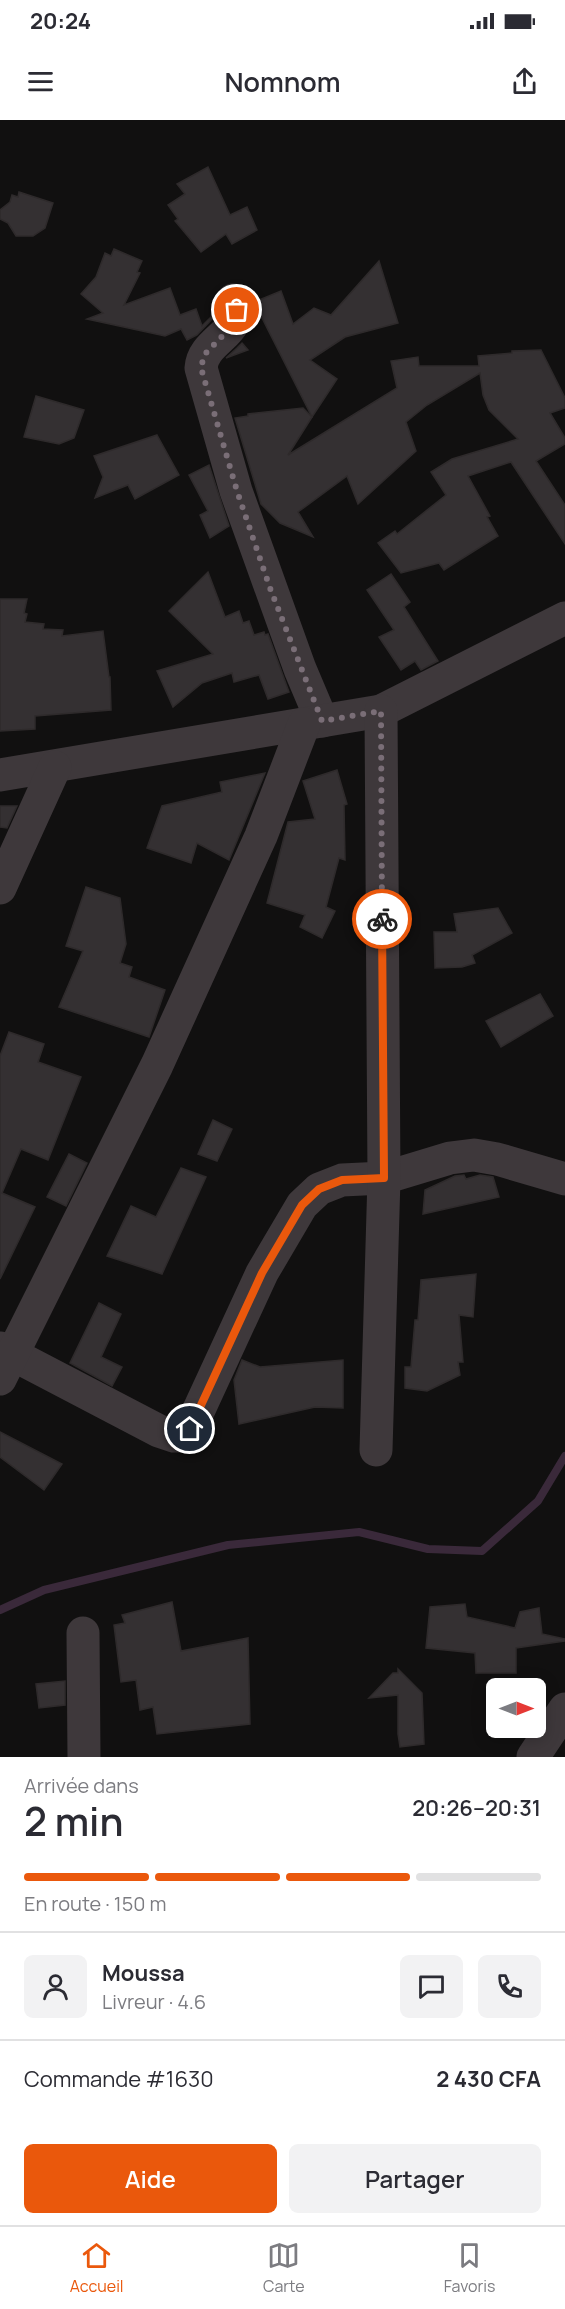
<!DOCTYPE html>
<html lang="fr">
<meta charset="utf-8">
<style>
body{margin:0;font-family:Manrope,sans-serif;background:#f2f2f3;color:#2b2b33;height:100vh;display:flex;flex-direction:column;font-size:22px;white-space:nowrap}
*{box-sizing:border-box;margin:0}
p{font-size:20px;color:#7c7c81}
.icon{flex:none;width:33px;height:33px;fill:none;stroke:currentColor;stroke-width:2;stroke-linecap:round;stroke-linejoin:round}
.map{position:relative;height:1637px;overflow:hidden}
.details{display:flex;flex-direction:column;background:#fff;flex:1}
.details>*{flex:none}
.needle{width:39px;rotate:90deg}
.tools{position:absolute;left:486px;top:1558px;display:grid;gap:12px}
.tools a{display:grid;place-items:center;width:60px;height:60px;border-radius:9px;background:#fff;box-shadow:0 3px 15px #0003;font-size:30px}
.pin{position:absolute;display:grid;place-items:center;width:51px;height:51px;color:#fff;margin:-26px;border:3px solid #fff;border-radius:50%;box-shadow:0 2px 6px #0007}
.courier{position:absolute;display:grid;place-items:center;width:60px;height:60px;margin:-30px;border:4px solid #ea580c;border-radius:50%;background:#fff;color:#222;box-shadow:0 2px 8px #0007}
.head em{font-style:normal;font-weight:600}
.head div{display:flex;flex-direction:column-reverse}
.head{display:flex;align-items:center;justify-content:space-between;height:102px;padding:0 24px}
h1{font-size:39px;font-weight:600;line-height:45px}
.bar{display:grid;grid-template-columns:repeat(4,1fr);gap:9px 6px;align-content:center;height:72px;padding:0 24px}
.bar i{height:8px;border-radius:4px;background:#e1e1e2}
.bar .selected{background:#ea580c}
.bar p{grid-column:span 4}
.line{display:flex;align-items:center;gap:15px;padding:0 24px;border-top:2px solid #e1e1e2}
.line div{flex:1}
.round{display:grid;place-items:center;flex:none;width:63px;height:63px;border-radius:9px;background:#f2f2f3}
.primary-button{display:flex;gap:12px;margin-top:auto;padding:12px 24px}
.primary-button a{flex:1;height:69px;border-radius:9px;background:#ea580c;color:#fff;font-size:24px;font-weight:600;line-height:69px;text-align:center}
.primary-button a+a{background:#f2f2f3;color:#2b2b33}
.status{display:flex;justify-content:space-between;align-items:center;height:42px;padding:0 30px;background:#fff;direction:ltr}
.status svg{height:16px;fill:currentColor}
header{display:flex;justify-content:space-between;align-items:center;height:78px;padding:0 24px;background:#fff;font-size:27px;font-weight:600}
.tab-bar{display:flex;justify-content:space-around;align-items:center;height:84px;border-top:2px solid #e1e1e2;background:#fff;font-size:16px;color:#7c7c81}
.tab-bar a{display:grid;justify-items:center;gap:3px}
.tab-bar .selected{color:#ea580c}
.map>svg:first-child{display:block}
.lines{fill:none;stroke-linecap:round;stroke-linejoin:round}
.stream{stroke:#3a293a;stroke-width:8}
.building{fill:#343032;stroke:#2e2a2b;stroke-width:1.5}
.minor{stroke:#3e383b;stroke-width:33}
.done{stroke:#7a6e77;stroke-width:6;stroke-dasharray:0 10.8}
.route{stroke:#ea580c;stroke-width:8}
</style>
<div class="status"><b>20:24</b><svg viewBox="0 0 49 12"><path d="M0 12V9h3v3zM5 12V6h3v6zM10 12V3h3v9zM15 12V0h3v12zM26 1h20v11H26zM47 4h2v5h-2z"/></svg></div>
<header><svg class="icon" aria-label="menu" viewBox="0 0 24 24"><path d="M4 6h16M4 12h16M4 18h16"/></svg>Nomnom<svg class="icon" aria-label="share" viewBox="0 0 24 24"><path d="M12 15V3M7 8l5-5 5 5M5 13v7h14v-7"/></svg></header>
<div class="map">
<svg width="565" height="1637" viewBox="0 0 565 1637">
<rect width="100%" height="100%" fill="#111010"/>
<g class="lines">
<path class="stream" d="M0,1490l44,-20 184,-45 131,-13 69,17 54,2 56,-50 27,-45"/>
</g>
<g class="building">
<path d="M208,47l22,48 17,-8 10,23 -25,14 -6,-10 -25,18 -26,-31 3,-2 -10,-14 17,-11 -8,-10z"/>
<path d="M19,72l34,11 -8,25 -12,8h-17l-8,-13 -8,-4v-9l10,-8 2,-7 6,2z"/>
<path d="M114,129l28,12 -5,11 3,1 -16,32 46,-17 10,27 16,-6 6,17 12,-12v3l-17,18 -10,5 -6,-11 -16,7 -78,-17 16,-6 -22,-19 15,-17 9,-24 6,3z"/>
<path d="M379,141l19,62 -53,14 -35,23 27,19 -25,38 -58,-115 27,-11 12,33 21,-16 17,7z"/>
<path d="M242,223l6,7 -22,8 11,-10z"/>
<path d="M541,230l24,48v10l-15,5 15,25v6l-29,17 29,44v39l-54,-82 -43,14 22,40 -3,1 11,19 -54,34 -5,-7 -38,10 -23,-30 17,-12 2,3 49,-39 -15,-23 21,-13 66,-20 -29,-29 -6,-15 -3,-22 -53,32 -21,17 10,29 -58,53 -11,-28 -49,36 15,25 -33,-14 -19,-19 -26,-86 13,-2v-2l55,-6 9,9 -24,38 109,-67 -6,-27 27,-4 1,9h60l-1,-10 34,-3v-2z"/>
<path d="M36,276l48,14 -10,28 -15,6 -35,-7z"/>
<path d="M157,315l22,40 -44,24 -7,-14 -33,13 8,-21 -9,-21z"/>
<path d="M209,345l20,61 -19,12 -10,-23 8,-4 -19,-36z"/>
<path d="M208,452l17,45 14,-6 4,12 6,-2 5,14 10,-3 1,3 3,-1 21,58 -21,7 -9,-24 -25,7 -2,-9 -30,10 -29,24 -16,-36 56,-17 -44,-43z"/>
<path d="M391,454l19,28 -6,5 34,54 -17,9 -6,-9 -14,9 -22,-33 15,-7 -27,-40z"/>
<path d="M0,479h27l-3,14 3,1 -2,8 19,2 -1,5 20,1 -1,6 41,-5 6,46h1l1,33 -76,6v13l-35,2z"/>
<path d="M337,650l10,34 -3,1 1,55 -6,-2 -13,49 9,4 -13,27 -22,-11 5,-12 -38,-12 21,-81 27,-3 -12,-38z"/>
<path d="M265,653l-36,87 -32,-17 -6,20 -44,-15 15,-42 60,-14 -2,-10z"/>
<path d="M0,686h17l-10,22 -7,-1z"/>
<path d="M86,767l34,11 6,46 -6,19 12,4 -3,10 36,13 -16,47 -90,-30 24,-56 -17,-5z"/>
<path d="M498,788l14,25 -40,22 3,8 -13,4 -27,1 -1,-36h23l-3,-18z"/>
<path d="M540,874l13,22 -52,31 -15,-26z"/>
<path d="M9,912l35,12 -6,18 43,15 -33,83 -27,-11 -19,44 33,14 -35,72v-223z"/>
<path d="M213,1000l19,9 -15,32 -19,-7z"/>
<path d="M69,1034l18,9 -21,43 -19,-9z"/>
<path d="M181,1048l25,9 -44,97 -55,-18 24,-50 25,11z"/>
<path d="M464,1055l2,4 14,-4 13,2 6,20 -76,17 2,-24 30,-14z"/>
<path d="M476,1154l-3,43 -14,-2 4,47h-5l2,13 -33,16 -22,-3v-21h6l4,-47h3l3,-40z"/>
<path d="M99,1183l22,11 -20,43 21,10 -10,19 -42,-23z"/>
<path d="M242,1240l18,7 83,-7v48l-28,-1 -76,17 -5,-44z"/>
<path d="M0,1312l62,32 -18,26 -44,-33z"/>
<path d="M172,1482l9,49 67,-13 2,86 -93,10 -4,-27 -13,3 -4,-30 -15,2 -7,-57 11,-2 -3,-8z"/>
<path d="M465,1484l2,13 48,11 5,-16 19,-4 3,26 23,5v2l-49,7v25h-40l-1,-20 -49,-5 4,-41z"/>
<path d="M398,1549l24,24 2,51 -24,3 -2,-13v-39l-29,3 24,-25h5z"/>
<path d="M65,1561v24l-26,3 -3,-24z"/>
</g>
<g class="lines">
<g class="minor">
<path d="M233,180c14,34 -30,38 -32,68l35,123 64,178 22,52"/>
<path d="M0,655l381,-64 184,-93"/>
<path d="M0,768l55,-121"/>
<path d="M0,1228l159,83 15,5h10l6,-7 72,-156 40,-68 17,-16 23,-9 42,-2 66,-20 24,-3 23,4 68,20"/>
<path d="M0,1259l157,-314 104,-229 43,-112"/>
<path d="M376,1330l8,-272 -3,-467"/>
<path d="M83,1513l1,124"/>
<path d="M533,1637l32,-48"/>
</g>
</g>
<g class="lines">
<path class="done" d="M237,190l-3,14 -30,31 -3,13 36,123 33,97 52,133 59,-10 1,208"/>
<path class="route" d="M190,1309l72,-156 40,-68 17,-16 23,-9 42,-2 -2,-259"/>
</g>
</svg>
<div class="tools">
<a><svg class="needle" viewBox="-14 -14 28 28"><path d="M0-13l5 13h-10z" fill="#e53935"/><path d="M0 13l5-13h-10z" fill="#7c7c81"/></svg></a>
</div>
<div class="pin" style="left:237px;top:190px;background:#ea580c"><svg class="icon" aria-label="bag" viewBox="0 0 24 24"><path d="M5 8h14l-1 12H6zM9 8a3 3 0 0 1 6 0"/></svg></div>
<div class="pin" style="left:190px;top:1309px;background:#1f2937"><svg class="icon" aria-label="home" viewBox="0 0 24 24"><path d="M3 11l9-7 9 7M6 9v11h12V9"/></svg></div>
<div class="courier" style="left:382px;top:799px"><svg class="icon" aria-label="bike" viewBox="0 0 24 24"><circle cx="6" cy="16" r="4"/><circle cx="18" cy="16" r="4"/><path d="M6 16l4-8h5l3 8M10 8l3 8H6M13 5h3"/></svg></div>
</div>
<section class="details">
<div class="head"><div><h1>2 min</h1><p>Arrivée dans</p></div><em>20:26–20:31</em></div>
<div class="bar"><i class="selected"></i><i class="selected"></i><i class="selected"></i><i></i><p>En route · 150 m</p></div>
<div class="line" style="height:108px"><a class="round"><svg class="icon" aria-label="person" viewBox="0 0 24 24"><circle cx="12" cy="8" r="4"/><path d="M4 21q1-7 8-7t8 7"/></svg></a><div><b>Moussa</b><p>Livreur · 4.6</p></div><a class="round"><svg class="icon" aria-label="chat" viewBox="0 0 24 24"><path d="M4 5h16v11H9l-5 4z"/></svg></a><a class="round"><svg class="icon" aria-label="phone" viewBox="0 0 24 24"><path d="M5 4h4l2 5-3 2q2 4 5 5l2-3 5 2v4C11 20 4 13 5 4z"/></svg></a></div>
<div class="line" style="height:78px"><div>Commande #1630</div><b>2 430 CFA</b></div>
<div class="primary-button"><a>Aide</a><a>Partager</a></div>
</section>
<nav class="tab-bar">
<a class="selected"><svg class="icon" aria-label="home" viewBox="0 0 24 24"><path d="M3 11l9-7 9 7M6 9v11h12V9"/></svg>Accueil</a>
<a><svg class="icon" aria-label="map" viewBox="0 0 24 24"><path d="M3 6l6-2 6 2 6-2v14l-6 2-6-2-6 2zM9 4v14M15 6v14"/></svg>Carte</a>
<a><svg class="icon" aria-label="saved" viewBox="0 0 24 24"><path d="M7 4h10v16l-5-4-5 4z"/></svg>Favoris</a>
</nav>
